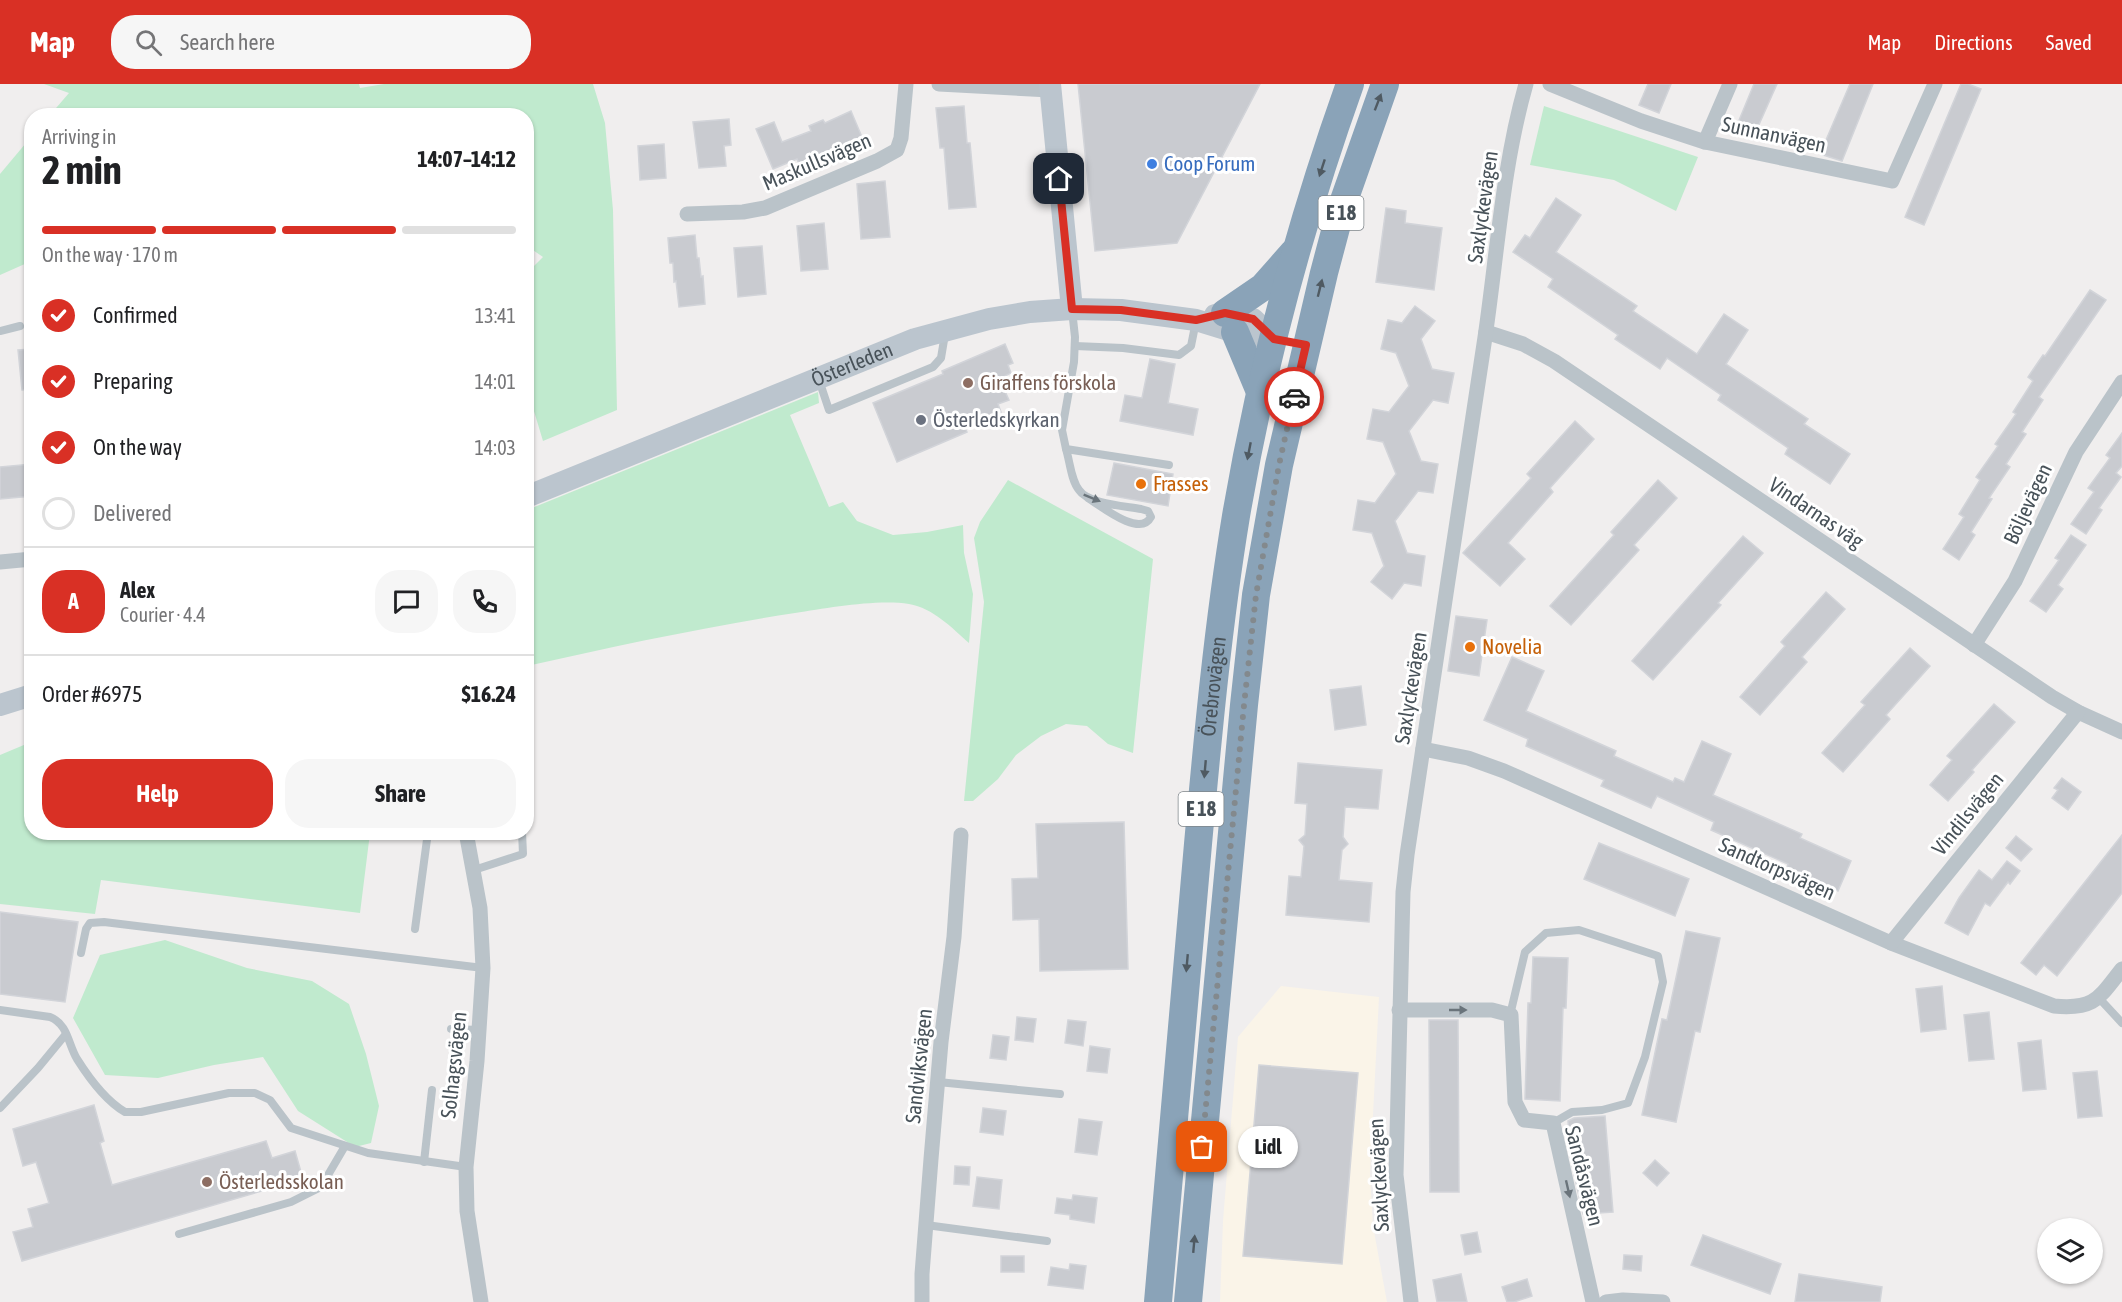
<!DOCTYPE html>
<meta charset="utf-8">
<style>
body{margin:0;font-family:"Asap Condensed",sans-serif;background:#f6f6f6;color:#202124;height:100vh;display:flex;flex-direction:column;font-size:22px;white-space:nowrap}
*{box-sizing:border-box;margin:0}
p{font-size:20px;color:#757577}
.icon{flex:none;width:33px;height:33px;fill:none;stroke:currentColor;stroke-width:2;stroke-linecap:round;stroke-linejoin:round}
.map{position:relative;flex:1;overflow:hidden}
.panel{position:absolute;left:24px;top:24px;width:510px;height:732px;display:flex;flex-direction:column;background:#fff;border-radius:24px;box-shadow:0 2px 4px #0004}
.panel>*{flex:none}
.tools{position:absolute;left:2037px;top:1134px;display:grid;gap:12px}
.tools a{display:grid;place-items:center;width:66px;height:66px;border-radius:50%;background:#fff;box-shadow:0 2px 4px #0004;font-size:30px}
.pin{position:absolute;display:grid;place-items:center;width:51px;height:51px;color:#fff;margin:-26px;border-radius:12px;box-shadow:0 3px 9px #0006}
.courier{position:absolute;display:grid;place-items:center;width:60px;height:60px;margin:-30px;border:4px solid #d93025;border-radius:50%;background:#fff;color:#222;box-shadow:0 2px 8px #0007}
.bubble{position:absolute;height:42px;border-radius:21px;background:#fff;box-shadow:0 2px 4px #0004;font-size:20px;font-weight:700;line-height:42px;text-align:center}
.summary em{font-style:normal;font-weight:700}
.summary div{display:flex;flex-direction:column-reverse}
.summary{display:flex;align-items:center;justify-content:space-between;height:102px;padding:0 18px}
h1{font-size:39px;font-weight:700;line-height:45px}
.bar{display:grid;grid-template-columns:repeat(4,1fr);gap:9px 6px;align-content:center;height:72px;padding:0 18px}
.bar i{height:8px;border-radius:4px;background:#e0e0e0}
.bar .current{background:#d93025}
.bar p{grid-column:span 4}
.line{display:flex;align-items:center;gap:15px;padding:0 18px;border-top:2px solid #e0e0e0}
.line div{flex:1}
.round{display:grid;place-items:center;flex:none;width:63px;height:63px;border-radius:24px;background:#f6f6f6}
ol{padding:0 18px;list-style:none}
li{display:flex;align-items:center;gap:18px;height:66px}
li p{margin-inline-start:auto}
li .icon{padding:6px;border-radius:50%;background:#d93025;color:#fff;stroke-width:4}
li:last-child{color:#757577}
li i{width:33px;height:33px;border:3px solid #e0e0e0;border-radius:50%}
.button{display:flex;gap:12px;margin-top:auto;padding:12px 18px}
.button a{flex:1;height:69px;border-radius:24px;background:#d93025;color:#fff;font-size:24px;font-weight:700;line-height:69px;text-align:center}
.button a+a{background:#f6f6f6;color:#202124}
header{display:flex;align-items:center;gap:36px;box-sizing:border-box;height:84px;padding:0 30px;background:#d93025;color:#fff}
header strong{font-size:28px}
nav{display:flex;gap:33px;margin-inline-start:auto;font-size:21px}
.search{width:420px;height:54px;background:#f6f6f6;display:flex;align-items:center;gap:15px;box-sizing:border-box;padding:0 21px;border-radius:24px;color:#757577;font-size:22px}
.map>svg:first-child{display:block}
.commercial{fill:#faf4e8}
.green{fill:#c0eace}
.building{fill:#c9cbd0;stroke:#d2d4d9;stroke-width:1.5}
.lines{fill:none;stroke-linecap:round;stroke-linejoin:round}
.lane{stroke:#bac3c9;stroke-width:8}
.street{stroke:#bac3c9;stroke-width:15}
.secondary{stroke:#bbc5ce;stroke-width:22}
.highway{stroke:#8aa3b8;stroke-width:28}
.oneway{fill:#4f5a62}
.oneway2{fill:#6a747b}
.done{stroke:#83898d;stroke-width:6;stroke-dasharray:0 10.8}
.route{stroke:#d93025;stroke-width:8}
.shop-dot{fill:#3f7fe0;stroke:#fff;stroke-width:2}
.education-dot{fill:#8d6e63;stroke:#fff;stroke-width:2}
.worship-dot{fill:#6b7280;stroke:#fff;stroke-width:2}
.food-dot{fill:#e8710a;stroke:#fff;stroke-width:2}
.labels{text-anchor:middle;stroke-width:6;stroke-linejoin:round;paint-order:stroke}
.shield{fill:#fff;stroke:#7f868b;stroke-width:1.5}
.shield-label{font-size:20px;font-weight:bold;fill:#485259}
.street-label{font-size:21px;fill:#485259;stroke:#fff}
.shop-label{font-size:21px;fill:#366cbe;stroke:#fff;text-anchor:start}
.education-label{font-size:21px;fill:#785e54;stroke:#fff;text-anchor:start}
.worship-label{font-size:21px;fill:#5b616d;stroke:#fff;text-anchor:start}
.food-label{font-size:21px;fill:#c56008;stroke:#fff;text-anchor:start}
</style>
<header>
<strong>Map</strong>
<div class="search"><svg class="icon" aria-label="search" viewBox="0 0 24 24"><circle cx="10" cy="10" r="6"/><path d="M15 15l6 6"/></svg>Search here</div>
<nav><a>Map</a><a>Directions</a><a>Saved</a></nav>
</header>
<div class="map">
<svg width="2122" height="1218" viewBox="0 0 2122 1218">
<rect width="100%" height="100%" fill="#f0eeee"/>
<path class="commercial" d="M1281,902l98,11 -9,177 3,52 14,76h-167l3,-81 15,-184z"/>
<g class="green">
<path d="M44,0h315l1,4 24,-4h209l12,39 8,87 4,200 -74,31 -16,-53v-115l16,-16 -16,-11 -1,-130h-221l-10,-6 -10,6 -235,-1 19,-22z"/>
<path d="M1544,22l154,51 -22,54 -62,-31 -84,-15z"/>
<path d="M31,53l1,102 -5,24 -27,12v-101z"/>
<path d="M818,308l1,11 -29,12 39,92 14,-5 14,19 36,14 34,-3 36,-7 1,28 9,41 -4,49c-17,-15 -36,-35 -60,-39 -32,-5 -82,4 -114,9 -90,14 -179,33 -268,53v-156z"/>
<path d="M1008,396l145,79 -20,194 -25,-9 -21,-18 -21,-2 -25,12 -25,19 -18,24 -25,22h-9l20,-199 -10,-64 6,-16z"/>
<path d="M31,658l1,90 338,1 -10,80 -259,-33 -6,34 -95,-10v-149z"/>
<path d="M165,856l82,28 65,13 37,23 17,50 13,52 -8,37 -16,4 -57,-36 -35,-54 -49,8 -56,13 -53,-3 -32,-57 27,-63z"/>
</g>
<g class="building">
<path d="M1078,0h182l-83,159 -82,8z"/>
<path d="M1648,0h23l-12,29 -20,-8z"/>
<path d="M1754,0h23l-24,54 -18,-8z"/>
<path d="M1850,0h23l-31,77 -22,-7z"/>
<path d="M1961,0h7l13,5 -57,136 -19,-8z"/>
<path d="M964,22l3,37h3l6,64 -27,2 -5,-61h-4l-4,-40z"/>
<path d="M851,27l11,26 -63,27 -2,-5 -24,10 -17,-40 18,-7 8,20 29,-11 -2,-5 14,-6 2,3z"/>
<path d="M729,35l2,26 -7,1 2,20 -27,2 -6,-46z"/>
<path d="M664,60l2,34 -26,2 -2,-34z"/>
<path d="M885,97l5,56 -29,2 -4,-55z"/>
<path d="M1556,114l25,17 -25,37 81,54 -4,5 64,43 27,-40 24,16 -22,34 82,55 -4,5 46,30 -20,30 -45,-30 3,-6 -70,-48 3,-5 -54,-37 -7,11 -45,-30 3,-4 -70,-48 5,-8 -40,-27 12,-17 5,3z"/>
<path d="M1386,124l20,3 -1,12 37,5 -8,62 -58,-8z"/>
<path d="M824,139l4,46 -27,2 -4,-45z"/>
<path d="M695,151l2,23h2l2,19 2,-1 2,28 -26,3 -3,-26 -2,1 -1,-19h-3l-2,-25z"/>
<path d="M762,162l4,48 -28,3 -4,-49z"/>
<path d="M2090,206l16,10 -67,97 4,3 -21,32 4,2 -20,30 4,3 -21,31 3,1 -21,33 4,3 -16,25 -16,-11 21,-32 -5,-3 21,-34 -4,-3 22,-31 -3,-2 21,-30 -3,-2 20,-31 -5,-4 15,-22 2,1z"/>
<path d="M1415,222l20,15 -14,18 11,30 22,4 -6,30 -15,-3 -24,31 12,30 17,3 -5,29 -15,-2 -23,30 12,32 18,3 -4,30 -17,-3 -12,16 -21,-17 13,-16 -12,-33 -19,-3 5,-30 17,3 21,-29 -13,-32 -16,-3 6,-30 16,3 20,-26 -13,-33 -15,-4 7,-29 14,3z"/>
<path d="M1005,260l8,19 -5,2 3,8 -8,4 5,11 -4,1 5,11 -11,4 3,8 -36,15 2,5 -70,30 -24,-59 70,-29 -1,-3z"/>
<path d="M32,265v40l-10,1 -4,-40z"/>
<path d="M1150,275l25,5 -7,39 30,6 -5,26 -73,-14 5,-26 17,3z"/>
<path d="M1575,337l19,18 -44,49 3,4 -45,51 17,16 -25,27 -37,-33 68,-75 -4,-4z"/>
<path d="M2122,349v33l-6,7 5,4 -22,31 3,2 -16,24 -15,-10 23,-32 -6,-4 22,-30 -4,-3z"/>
<path d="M1114,379l59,11 -5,32 -61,-11z"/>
<path d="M32,380v32l-32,3v-32z"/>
<path d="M1658,396l19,18 -43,47 5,5 -68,75 -21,-19 64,-71 -3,-3z"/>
<path d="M2071,451l15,10 -28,40 5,4 -17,23 -16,-11 29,-41 -4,-2z"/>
<path d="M1743,452l20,17 -45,50 3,2 -68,75 -21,-19z"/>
<path d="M1826,508l19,17 -43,48 5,5 -47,53 -20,-18 45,-51 -4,-4z"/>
<path d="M1456,532l31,4 -8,56 -31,-5z"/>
<path d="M1910,564l20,18 -44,49 4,4 -47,53 -21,-19 43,-48 -4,-3z"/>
<path d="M1512,573l32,14 -18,40 90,40 -2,5 59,26 2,-4 9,4 18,-41 29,13 -18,41 89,39 -2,4 51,23 -13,30 -51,-23 1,-4 -77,-34 3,-8 -57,-26 -6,12 -50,-22 3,-6 -78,-34 2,-7 -44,-19z"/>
<path d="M1361,602l5,39 -31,5 -5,-40z"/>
<path d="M1994,620l21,18 -43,48 2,2 -26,29 -18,-16 22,-25 -5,-4z"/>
<path d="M1298,679l84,7 -4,39 -33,-2 -2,30 5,7 -6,6 -3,30 33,3 -3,39 -83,-7 3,-39 12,1 3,-31 -5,-6 6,-5 2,-31 -12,-1z"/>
<path d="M2062,694l19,14 -13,18 -16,-12 6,-8 -4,-2z"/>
<path d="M1124,738l4,147 -88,2 -1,-52 -26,1 -1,-41 26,-1 -2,-54z"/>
<path d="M2122,751v58l-65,83 -13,-11 -8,10 -15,-12z"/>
<path d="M2016,752l16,13 -11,12 -15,-13z"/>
<path d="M1599,759l90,36 -14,37 -91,-37z"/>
<path d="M2007,777l13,10 -10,13 -2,-2 -18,24 -5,-3 -17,32 -23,-12 14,-25 20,-28 13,10z"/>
<path d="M0,828l78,10 -13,80 -65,-8z"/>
<path d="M1686,847l34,7 -20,94 -5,-1 -19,91 -34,-7 20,-96 5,1z"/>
<path d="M1533,873l35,1 -2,50h-3l-3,93 -35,-2 3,-96h3z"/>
<path d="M1942,902l4,43 -25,3 -5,-43z"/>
<path d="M1989,928l5,47 -25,2 -5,-46z"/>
<path d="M1017,933l19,2 -3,23 -18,-2z"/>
<path d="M1068,936l18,2 -3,24 -18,-3z"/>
<path d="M1429,936h29l1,172h-29z"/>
<path d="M993,951l16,2 -3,23 -16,-2z"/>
<path d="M2041,956l5,49 -23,2 -5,-48z"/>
<path d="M1090,962l20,3 -3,24 -20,-2z"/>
<path d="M1259,981l99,8 -16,191 -99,-8z"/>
<path d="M2097,987l5,45 -24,2 -5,-45z"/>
<path d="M94,1021l10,36 -4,2 12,42 154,-44 6,17 23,-7 8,28 -281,82 -9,-29 20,-5 -5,-18 21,-6 -13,-41 -13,4 -10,-37z"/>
<path d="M983,1024l23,3 -3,24 -23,-3z"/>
<path d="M1605,1032l8,96 -30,2 -12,-54 -3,-39 6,-3z"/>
<path d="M1079,1035l23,3 -5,33 -22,-3z"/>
<path d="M1655,1076l14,13 -12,13 -14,-13z"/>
<path d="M955,1082l15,1 -1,18 -15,-1z"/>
<path d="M977,1093l25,3 -3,29 -26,-3z"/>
<path d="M1073,1111l24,3 -3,25 -24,-4v-4l-15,-2 2,-15 15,2z"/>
<path d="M1477,1148l4,20 -16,3 -4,-20z"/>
<path d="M1703,1151l78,29 -11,30 -79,-29z"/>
<path d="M1624,1171l18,1 -1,15 -18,-2z"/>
<rect x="1001" y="1172" width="23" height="16"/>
<path d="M1070,1180l16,2 -3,23 -35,-4 3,-18 18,3z"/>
<path d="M1461,1190l6,28h-30l-4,-22z"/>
<path d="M1799,1190l83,13 -2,15h-85z"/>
<path d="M1527,1195l5,17 -18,6h-7l-5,-15z"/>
</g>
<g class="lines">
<g class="lane">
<path d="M1072,226l3,27 -1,25 -12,68 4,19 103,16"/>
<path d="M0,247l20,-5"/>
<path d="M1075,262l48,2 56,7 12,-9 5,-25"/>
<path d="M819,296l10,30 104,-43 8,-9 4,-24"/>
<path d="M1066,365c4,13 5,31 13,41 9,14 46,16 62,19l7,2 3,6c-11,21 -50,-11 -63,-19"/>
<path d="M474,786l49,-16 -1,-22"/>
<path d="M415,845l13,-97"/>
<path d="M81,869l5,-24 4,-6 14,-1 379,46"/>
<path d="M2098,913l24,26"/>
<path d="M0,926l50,7c18,7 18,27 27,42 12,19 29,42 48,53h16l88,-19h26l15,7 21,28 77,25 98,14"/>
<path d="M1510,931l15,-63 21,-19 33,-3 79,26 5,26 -18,75 -17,46 -26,7 -30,2 -19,11"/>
<path d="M451,945l29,1"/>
<path d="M938,998l122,12"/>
<path d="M0,1024l38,-40 28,-34"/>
<path d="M424,1078l8,-72"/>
<path d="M926,1141l121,16"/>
<path d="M179,1150l112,-32 30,-15 24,-41"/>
</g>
<g class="street">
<path d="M939,0l111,6"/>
<path d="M1550,0l91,37 64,21 187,39 43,-97"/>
<path d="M1705,58l25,-58"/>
<path d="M687,130l56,-2 22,-4 112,-47 20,-11 4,-12 5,-54"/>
<path d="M1486,248l37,12 31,17 498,336 26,15 44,20"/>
<path d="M0,478l32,-3"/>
<path d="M1974,561l41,-64 61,-129 46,-70"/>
<path d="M1423,665l45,9 36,13 387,172 163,63c41,4 45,-8 68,-37"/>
<path d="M466,748l14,76 3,60 -6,93 -11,106 1,44 14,91"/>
<path d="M1891,859l187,-231"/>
<path d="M1399,926h93l19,5 4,87 9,18 29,3 40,179"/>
<path d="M922,1218v-28l9,-115 10,-117 13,-105 7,-102"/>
<path d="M1411,1218l-15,-127 7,-283 4,-37c25,-170 51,-341 77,-511 13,-86 18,-176 42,-260"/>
<path d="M1606,1218l17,-2 40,2"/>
</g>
<g class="secondary">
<path d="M1050,0l22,225"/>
<path d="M1215,231l10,-2 28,6 21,20"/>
<path id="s1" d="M526,413l389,-158 74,-20 41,-7 42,-3 49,1 75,10 39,12 39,7"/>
<path d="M0,621l32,-10"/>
</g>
<g class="highway">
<path d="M1225,229l38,-26 30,-34"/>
<path d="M1235,248l26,62"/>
<path id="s2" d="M1158,1218c14,-153 26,-306 40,-458 10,-110 20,-219 38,-328 25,-147 64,-292 114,-432"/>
<path d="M1188,1218l56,-597 12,-110 23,-130 45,-192 17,-64 44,-125"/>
</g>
</g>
<defs><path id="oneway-solid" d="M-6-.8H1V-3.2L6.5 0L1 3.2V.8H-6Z" transform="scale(1.5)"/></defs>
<g class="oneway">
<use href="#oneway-solid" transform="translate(1378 18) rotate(-69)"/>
<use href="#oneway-solid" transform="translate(1322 84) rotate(108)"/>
<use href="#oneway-solid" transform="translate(1320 204) rotate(-76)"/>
<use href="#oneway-solid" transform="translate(1249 367) rotate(101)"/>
<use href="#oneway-solid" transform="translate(1205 685) rotate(95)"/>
<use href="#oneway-solid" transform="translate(1187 879) rotate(95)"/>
<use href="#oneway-solid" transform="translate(1194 1160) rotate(-85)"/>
</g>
<g class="oneway2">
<use href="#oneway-solid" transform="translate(1092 414) rotate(22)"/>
<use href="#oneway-solid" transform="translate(1458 926)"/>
<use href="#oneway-solid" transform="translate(1568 1105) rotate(77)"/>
</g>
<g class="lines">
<path class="done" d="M1202,1063l42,-442 12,-110 23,-130 15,-68"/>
<path class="route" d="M1059,95l13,130 49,1 75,10 29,-7 28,6 21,20 32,6 -12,52"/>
</g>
<circle class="shop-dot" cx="1152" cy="80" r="6"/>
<g class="education-dot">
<circle cx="968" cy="299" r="6"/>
<circle cx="207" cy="1098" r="6"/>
</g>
<circle class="worship-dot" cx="921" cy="336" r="6"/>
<g class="food-dot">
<circle cx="1141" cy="400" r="6"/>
<circle cx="1470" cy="563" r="6"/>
</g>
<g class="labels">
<g class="shield">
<rect x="1318.5" y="112" width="45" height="34" rx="4.5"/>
<rect x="1178.5" y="708" width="45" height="34" rx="4.5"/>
</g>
<g class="shield-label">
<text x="1341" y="136">E 18</text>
<text x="1201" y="732">E 18</text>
</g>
<g class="street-label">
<text transform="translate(1774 51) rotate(12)" y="7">Sunnanvägen</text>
<text transform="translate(817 78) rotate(-23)" y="7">Maskullsvägen</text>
<text transform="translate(1483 123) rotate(-82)" y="7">Saxlyckevägen</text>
<text dy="7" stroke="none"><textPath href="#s1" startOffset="352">Österleden</textPath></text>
<text transform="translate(2028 420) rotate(-65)" y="7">Böljevägen</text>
<text transform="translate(1816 429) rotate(34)" y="7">Vindarnas väg</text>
<text dy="7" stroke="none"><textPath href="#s2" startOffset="618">Örebrovägen</textPath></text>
<text transform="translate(1411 604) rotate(-81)" y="7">Saxlyckevägen</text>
<text transform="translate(1968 730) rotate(-51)" y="7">Vindilsvägen</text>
<text transform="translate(1777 785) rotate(24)" y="7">Sandtorpsvägen</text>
<text transform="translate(454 981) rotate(-84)" y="7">Solhagsvägen</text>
<text transform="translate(919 982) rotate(-84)" y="7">Sandviksvägen</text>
<text transform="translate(1379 1091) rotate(-93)" y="7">Saxlyckevägen</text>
<text transform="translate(1584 1092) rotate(76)" y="7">Sandåsvägen</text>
</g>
<g class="shop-label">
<text x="1164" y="87">Coop Forum</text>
</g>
<g class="education-label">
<text x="980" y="306">Giraffens förskola</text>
<text x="219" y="1105">Österledsskolan</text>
</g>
<g class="worship-label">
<text x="933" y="343">Österledskyrkan</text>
</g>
<g class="food-label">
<text x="1153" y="407">Frasses</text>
<text x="1482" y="570">Novelia</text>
</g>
</g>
</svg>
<div class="tools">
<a><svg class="icon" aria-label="layers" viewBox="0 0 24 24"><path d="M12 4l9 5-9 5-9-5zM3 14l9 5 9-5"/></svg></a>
</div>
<div class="pin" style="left:1202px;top:1063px;background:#ea580c"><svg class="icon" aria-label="bag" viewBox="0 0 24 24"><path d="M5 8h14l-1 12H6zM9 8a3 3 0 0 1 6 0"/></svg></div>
<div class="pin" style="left:1059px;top:95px;background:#1f2937"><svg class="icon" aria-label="home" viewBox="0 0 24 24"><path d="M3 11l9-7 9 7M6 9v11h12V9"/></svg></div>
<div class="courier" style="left:1294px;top:313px"><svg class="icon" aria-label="car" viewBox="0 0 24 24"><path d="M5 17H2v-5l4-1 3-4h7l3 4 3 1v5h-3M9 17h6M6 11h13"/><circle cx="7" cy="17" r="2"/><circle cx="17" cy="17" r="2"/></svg></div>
<div class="bubble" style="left:1238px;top:1042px;width:60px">Lidl</div>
<section class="panel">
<div class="summary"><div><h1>2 min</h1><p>Arriving in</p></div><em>14:07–14:12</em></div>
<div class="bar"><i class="current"></i><i class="current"></i><i class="current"></i><i></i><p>On the way · 170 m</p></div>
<ol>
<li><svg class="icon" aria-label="check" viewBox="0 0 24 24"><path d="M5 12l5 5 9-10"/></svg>Confirmed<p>13:41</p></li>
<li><svg class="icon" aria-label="check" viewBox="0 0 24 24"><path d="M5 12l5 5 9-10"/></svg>Preparing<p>14:01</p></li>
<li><svg class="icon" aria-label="check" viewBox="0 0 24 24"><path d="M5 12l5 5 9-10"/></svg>On the way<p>14:03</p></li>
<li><i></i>Delivered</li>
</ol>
<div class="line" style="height:108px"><b class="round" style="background:#d93025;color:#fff">A</b><div><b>Alex</b><p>Courier · 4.4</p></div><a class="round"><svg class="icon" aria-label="chat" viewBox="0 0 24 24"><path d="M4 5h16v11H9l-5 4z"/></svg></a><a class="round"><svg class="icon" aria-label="phone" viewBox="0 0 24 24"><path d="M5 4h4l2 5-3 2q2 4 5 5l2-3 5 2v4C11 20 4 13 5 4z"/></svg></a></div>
<div class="line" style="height:78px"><div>Order #6975</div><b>$16.24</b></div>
<div class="button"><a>Help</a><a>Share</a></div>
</section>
</div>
